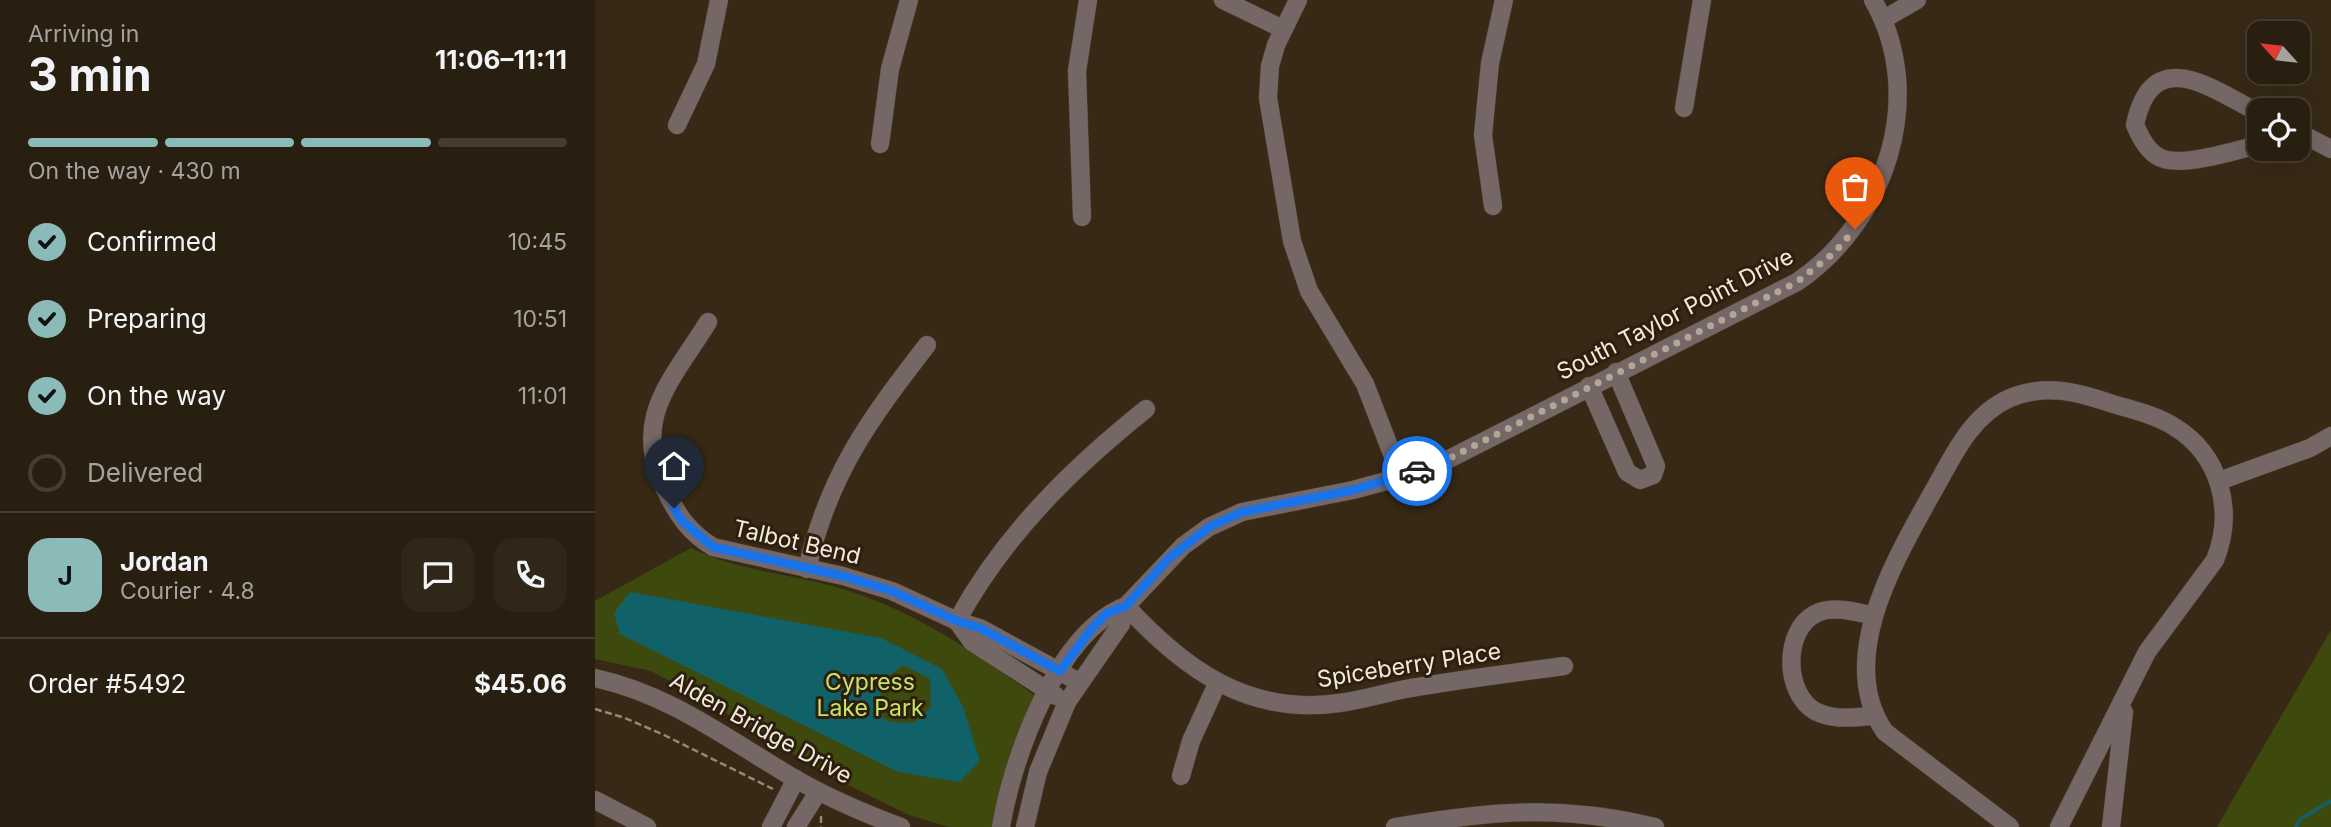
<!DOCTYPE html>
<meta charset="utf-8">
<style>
body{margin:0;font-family:Inter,sans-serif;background:#312719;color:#f1f3f6;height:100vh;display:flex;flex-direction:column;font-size:26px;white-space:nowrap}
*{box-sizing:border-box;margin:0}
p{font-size:23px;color:#a5a29f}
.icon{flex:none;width:38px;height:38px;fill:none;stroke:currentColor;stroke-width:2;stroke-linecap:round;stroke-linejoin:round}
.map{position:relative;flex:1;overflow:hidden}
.sheet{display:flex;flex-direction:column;background:#291f10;width:595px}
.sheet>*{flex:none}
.needle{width:46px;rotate:297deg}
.tools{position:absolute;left:1652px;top:21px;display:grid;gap:14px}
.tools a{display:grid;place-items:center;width:63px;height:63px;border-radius:14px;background:#291f10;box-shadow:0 7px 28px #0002,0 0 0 2px #453d30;font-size:35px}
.pin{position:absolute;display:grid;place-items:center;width:60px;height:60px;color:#fff;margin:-72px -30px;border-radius:50% 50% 50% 0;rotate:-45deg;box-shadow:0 0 7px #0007}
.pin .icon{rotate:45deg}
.courier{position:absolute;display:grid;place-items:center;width:70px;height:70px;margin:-35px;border:5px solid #1a73e8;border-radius:50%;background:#fff;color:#222;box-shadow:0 2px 9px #0007}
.headline em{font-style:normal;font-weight:700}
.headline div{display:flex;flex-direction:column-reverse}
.headline{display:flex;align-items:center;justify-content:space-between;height:119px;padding:0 28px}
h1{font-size:46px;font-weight:700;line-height:52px}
.bar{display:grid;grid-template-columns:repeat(4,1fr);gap:10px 7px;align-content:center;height:84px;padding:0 28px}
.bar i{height:9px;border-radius:5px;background:#453d30}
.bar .selected{background:#8bbbb9}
.bar p{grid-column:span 4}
.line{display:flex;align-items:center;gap:18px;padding:0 28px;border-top:2px solid #453d30}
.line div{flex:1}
.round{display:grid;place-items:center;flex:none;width:74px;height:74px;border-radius:21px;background:#312719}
ol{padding:0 28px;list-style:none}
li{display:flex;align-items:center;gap:21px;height:77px}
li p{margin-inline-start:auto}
li .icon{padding:7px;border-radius:50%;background:#8bbbb9;color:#111;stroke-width:4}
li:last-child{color:#a5a29f}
li i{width:38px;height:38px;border:4px solid #453d30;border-radius:50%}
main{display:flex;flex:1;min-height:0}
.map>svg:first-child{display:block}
.green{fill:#3e4a0d}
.water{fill:#116168;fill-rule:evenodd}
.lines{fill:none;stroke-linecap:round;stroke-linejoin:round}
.stream{stroke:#116168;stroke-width:3.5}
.minor-casing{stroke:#514432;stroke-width:19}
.path{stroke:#948879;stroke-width:2.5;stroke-dasharray:7 3.5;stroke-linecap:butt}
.minor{stroke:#746766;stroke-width:18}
.done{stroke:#b1a698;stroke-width:7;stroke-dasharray:0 12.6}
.route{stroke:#1a73e8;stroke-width:9}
.labels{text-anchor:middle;stroke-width:6;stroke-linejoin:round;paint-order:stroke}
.street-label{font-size:23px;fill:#f3e9de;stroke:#2d1f0d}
.park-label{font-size:23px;fill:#c6e36a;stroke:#2d1f0d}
</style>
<main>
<section class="sheet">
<div class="headline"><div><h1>3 min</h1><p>Arriving in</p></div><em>11:06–11:11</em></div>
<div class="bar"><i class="selected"></i><i class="selected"></i><i class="selected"></i><i></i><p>On the way · 430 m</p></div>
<ol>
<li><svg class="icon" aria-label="check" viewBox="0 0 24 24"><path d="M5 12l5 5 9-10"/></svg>Confirmed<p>10:45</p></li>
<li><svg class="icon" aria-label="check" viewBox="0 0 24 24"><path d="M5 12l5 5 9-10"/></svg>Preparing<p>10:51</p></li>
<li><svg class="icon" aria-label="check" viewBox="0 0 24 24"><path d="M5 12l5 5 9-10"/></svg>On the way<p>11:01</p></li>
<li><i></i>Delivered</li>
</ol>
<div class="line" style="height:126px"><b class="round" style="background:#8bbbb9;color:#111">J</b><div><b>Jordan</b><p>Courier · 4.8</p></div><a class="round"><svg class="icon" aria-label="chat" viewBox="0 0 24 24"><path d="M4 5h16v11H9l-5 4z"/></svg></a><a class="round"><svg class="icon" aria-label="phone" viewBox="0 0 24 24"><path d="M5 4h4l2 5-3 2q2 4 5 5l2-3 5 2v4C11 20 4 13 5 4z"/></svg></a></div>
<div class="line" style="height:91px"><div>Order #5492</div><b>$45.06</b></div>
</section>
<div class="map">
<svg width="1736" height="827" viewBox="0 0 1736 827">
<rect width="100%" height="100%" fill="#372916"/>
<g class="green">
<path d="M96,548c47,23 96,25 145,39 79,23 131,61 198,108l-23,58 -17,74h-45l-40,-12 -81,-40 -135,-82 -42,-22 -56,-12v-58z"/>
<path d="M1736,630v197h-114z"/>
</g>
<path class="water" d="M35,592l251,46 61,31 21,38 17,54 -21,21 -61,-10 -278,-138 -6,-21zM308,665l27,14 1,28 -17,16 -24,-1 -14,-9 8,-33z"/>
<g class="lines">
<path class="stream" d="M1701,827l4,-8 31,-18"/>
<g class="minor-casing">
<g id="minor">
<path d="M628,0l60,29"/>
<path d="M703,0l-22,45 -6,21 -2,32 24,143 17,50 56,93 36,93"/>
<path d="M1289,19l33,-19"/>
<path d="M1089,108l18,-108"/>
<path d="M1664,113c-48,-25 -107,-70 -124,12 5,11 11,24 22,31 21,14 78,-6 102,-11"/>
<path d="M82,125l29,-61 13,-64"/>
<path d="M1703,132l33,17"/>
<path d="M285,144l10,-75 19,-69"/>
<path d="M898,206l-10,-71 7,-72 14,-63"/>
<path d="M487,217l-5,-146 11,-71"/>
<path d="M113,322c-37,60 -78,97 -42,169 11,24 24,42 47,56l130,29 49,15 65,30 23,7 99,54"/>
<path d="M994,386l38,86 13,8 13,-5 3,-9 -40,-94"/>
<path d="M1624,481l91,-33 21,-12"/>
<path d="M212,569c22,-95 62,-149 120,-224"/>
<path d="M531,606c58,63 122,110 213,97 24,-3 48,-11 72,-15 51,-9 102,-15 153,-22"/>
<path d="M362,621c46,-85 114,-152 189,-212"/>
<path d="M362,621l15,21 84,54"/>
<path d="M0,678c78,17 136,64 204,103 32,18 67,33 102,46"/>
<path d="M1279,716c-20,1 -40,5 -59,-5 -31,-18 -32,-80 0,-97 18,-9 41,-2 59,2"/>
<path d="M586,776l10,-35 26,-57"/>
<path d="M0,800l52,27"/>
<path d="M176,827l25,-48"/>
<path d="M201,827l22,-35"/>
<path d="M406,827c11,-68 56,-195 125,-221"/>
<path d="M430,827l13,-55 29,-70 54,-78 5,-18 57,-60 26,-19 33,-15 111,-22 48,-13 48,-18 348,-177c89,-60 131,-186 76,-282"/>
<path d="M800,827c93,-16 166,-23 260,0"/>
<path d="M1415,827l-125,-95c-50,-72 10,-172 46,-237 21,-36 38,-79 79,-97 36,-15 68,-6 103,6 20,6 42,11 60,22 47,28 62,84 42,134l-68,92 -88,175"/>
<path d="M1516,827l13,-115"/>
</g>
</g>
<g class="path">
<path d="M0,709l30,9 39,17 109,54"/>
<path d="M226,816v11"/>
</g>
<use href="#minor" class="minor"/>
</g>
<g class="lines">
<path class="done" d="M822,471l31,-12 349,-177 38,-30 20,-23"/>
<path class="route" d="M79,508l7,12 32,27 130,29 49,15 65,30 23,7 80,43 33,-44 14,-14 19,-7 43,-48 40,-31 33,-15 111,-22 64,-19"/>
</g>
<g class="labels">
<g class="street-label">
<text transform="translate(1080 314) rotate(-27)" y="8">South Taylor Point Drive</text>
<text transform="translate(202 542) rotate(13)" y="8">Talbot Bend</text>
<text transform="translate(814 665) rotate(-9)" y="8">Spiceberry Place</text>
<text transform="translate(166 728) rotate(29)" y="8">Alden Bridge Drive</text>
</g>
<g class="park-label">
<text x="275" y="690">Cypress<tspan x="275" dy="26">Lake Park</tspan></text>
</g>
</g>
</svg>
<div class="tools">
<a><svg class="needle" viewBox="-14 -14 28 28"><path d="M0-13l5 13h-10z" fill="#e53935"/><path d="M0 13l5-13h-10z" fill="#a5a29f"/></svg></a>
<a><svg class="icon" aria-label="locate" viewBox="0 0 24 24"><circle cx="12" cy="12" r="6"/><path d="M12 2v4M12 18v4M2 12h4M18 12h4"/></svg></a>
</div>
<div class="pin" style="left:1260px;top:229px;background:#ea580c"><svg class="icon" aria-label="bag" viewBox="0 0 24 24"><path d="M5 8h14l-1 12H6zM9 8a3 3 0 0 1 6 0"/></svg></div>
<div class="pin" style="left:79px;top:508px;background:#1f2937"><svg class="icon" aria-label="home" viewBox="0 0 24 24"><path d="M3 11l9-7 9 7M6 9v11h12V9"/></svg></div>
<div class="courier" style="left:822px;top:471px"><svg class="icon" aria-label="car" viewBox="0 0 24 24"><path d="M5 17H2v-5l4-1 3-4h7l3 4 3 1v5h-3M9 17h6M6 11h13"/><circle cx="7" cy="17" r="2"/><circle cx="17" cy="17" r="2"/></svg></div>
</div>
</main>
